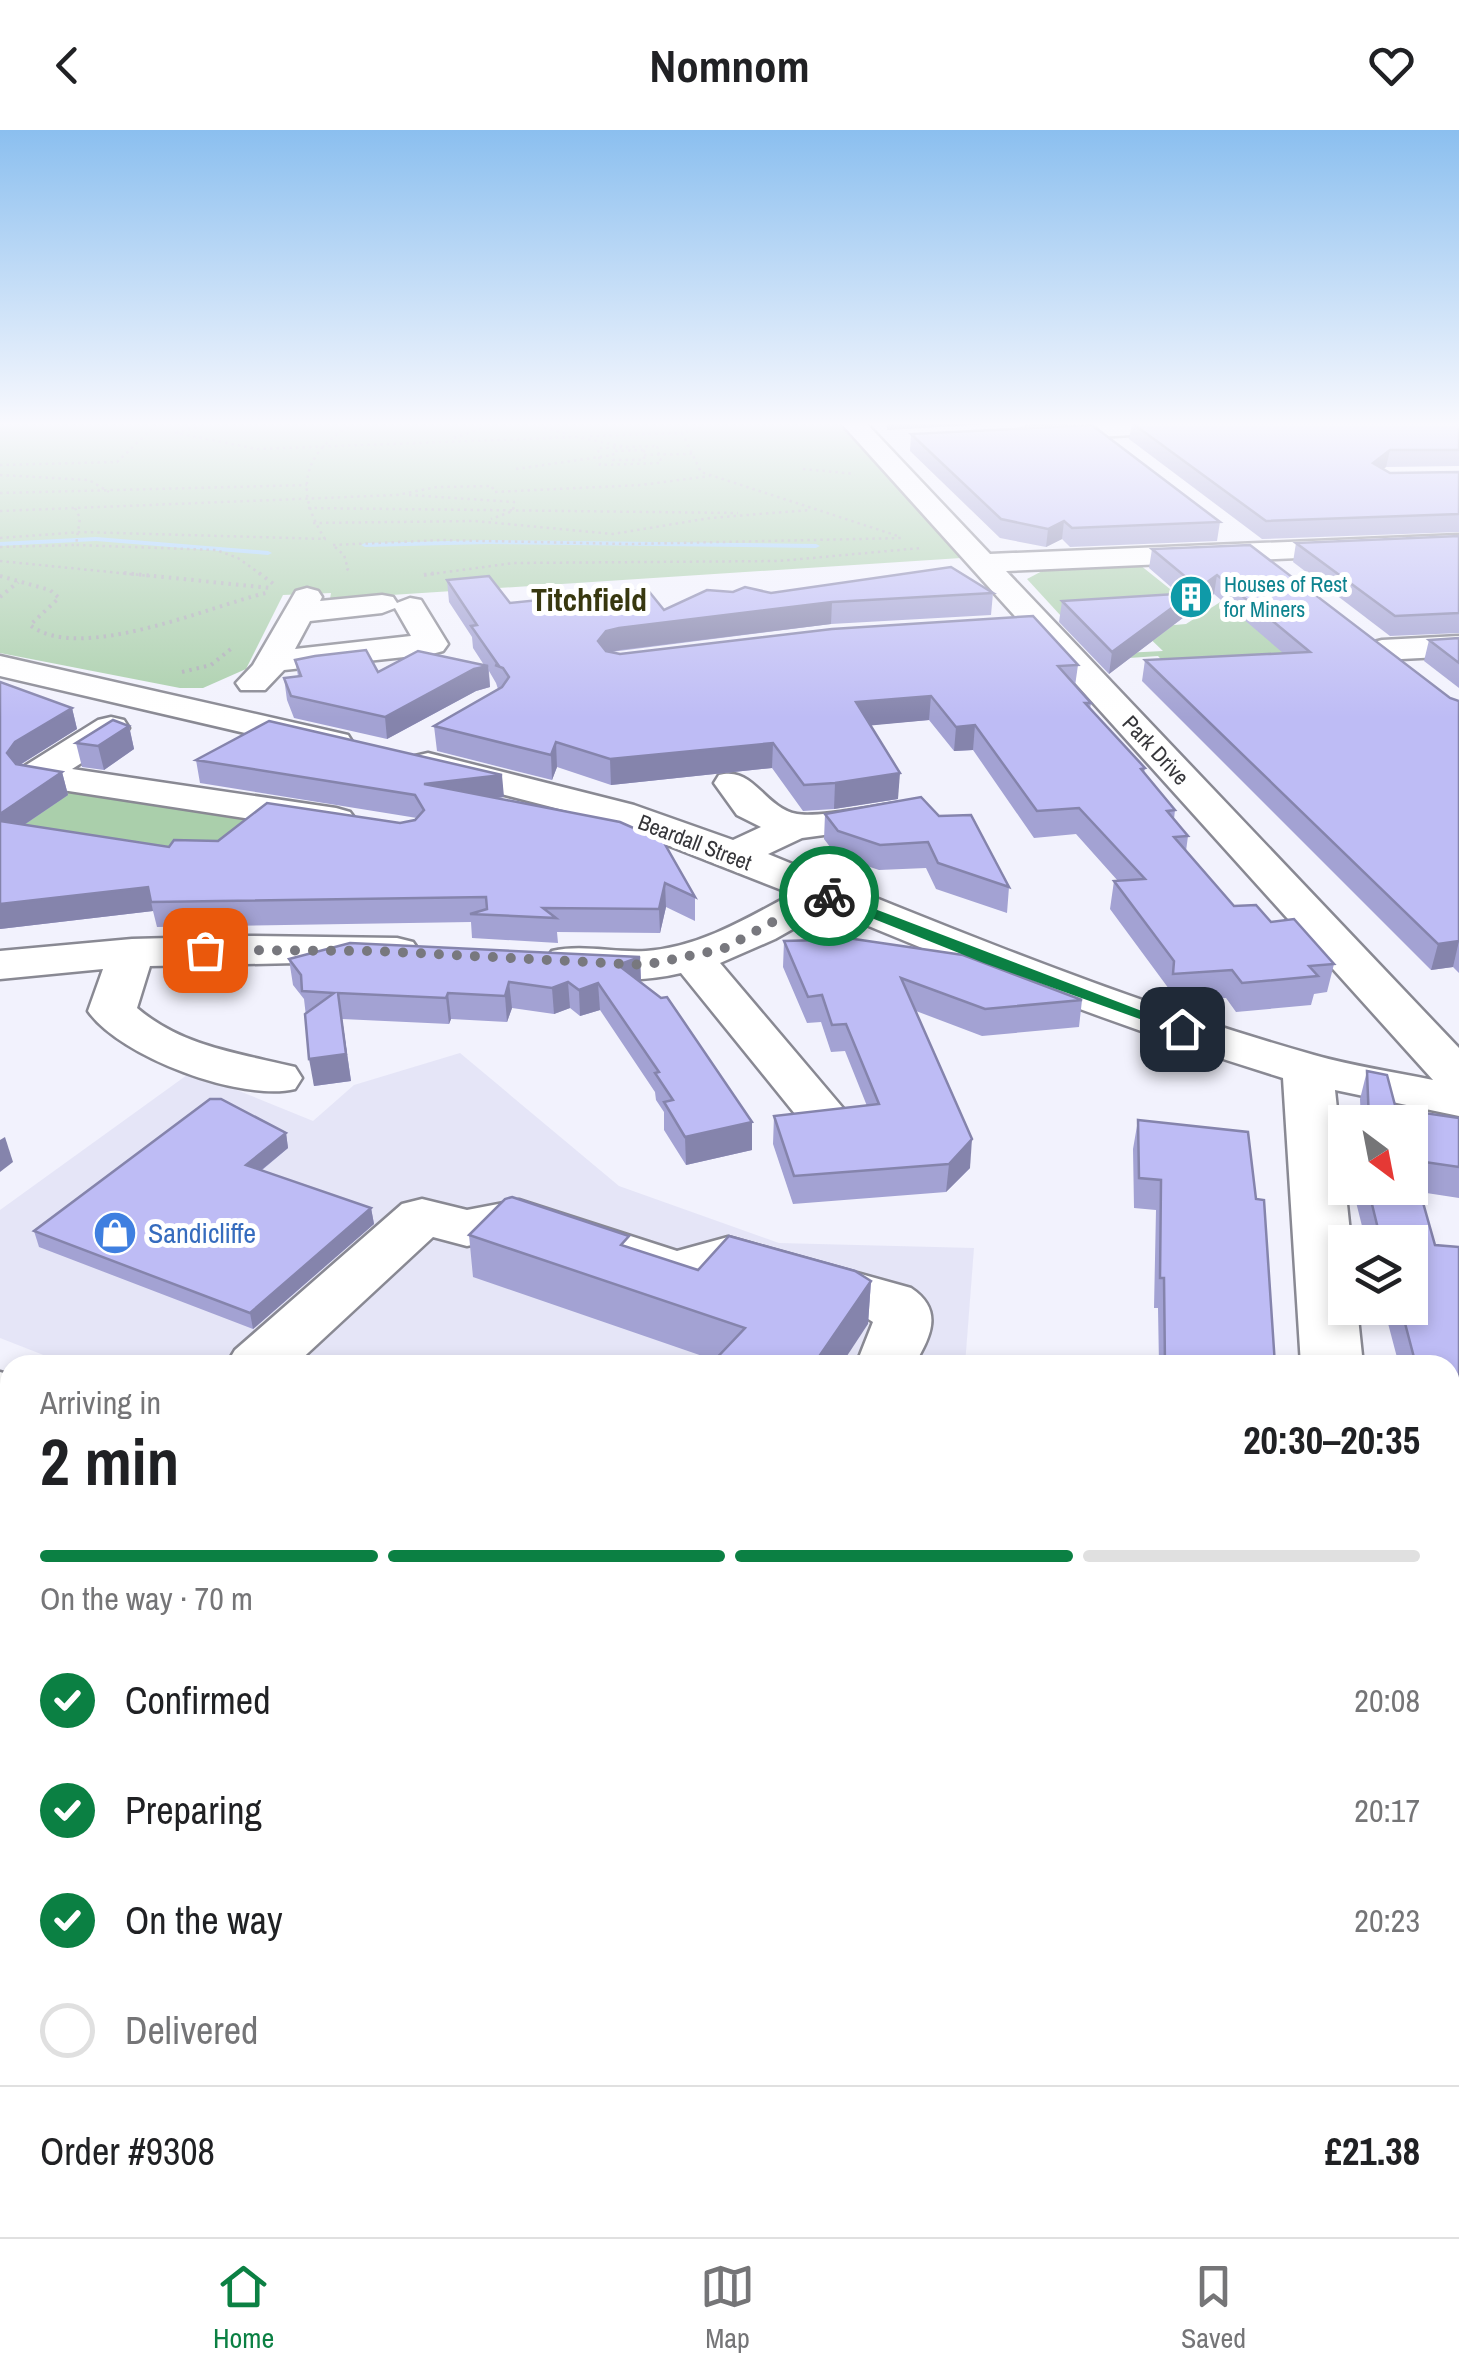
<!DOCTYPE html>
<meta charset="utf-8">
<style>
body{margin:0;font-family:"Archivo Narrow",sans-serif;background:#f2f2f2;color:#202124;height:100vh;display:flex;flex-direction:column;font-size:38px;white-space:nowrap}
*{box-sizing:border-box;margin:0}
p{font-size:32px;color:#757577}
.icon{flex:none;width:55px;height:55px;fill:none;stroke:currentColor;stroke-width:2;stroke-linecap:round;stroke-linejoin:round}
.map{position:relative;flex:1;overflow:hidden}
.sheet{position:absolute;left:0px;top:1225px;width:1460px;height:882px;display:flex;flex-direction:column;background:#fff;border-radius:30px 30px 0 0;box-shadow:0 5px 15px #0003}
.sheet>*{flex:none}
.needle{width:65px;rotate:148deg}
.buttons{position:absolute;left:1328px;top:975px;display:grid;gap:20px}
.buttons a{display:grid;place-items:center;width:100px;height:100px;border-radius:0px;background:#fff;box-shadow:0 5px 15px #0003;font-size:50px}
.pin{position:absolute;display:grid;place-items:center;width:85px;height:85px;color:#fff;margin:-42px;border-radius:20px;box-shadow:0 5px 15px #0006}
.courier{position:absolute;display:grid;place-items:center;width:100px;height:100px;margin:-50px;border:8px solid #0b8043;border-radius:50%;background:#fff;color:#222;box-shadow:0 2px 12px #0007}
.head em{font-style:normal;font-weight:800}
.head div{display:flex;flex-direction:column-reverse}
.head{display:flex;align-items:center;justify-content:space-between;height:170px;padding:0 40px}
h1{font-size:65px;font-weight:800;line-height:75px}
.bar{display:grid;grid-template-columns:repeat(4,1fr);gap:15px 10px;align-content:center;height:120px;padding:0 40px}
.bar i{height:12px;border-radius:8px;background:#e0e0e0}
.bar .on{background:#0b8043}
.bar p{grid-column:span 4}
.line{display:flex;align-items:center;gap:25px;padding:0 40px;border-top:2px solid #e0e0e0}
.line div{flex:1}
ol{padding:0 40px;list-style:none}
li{display:flex;align-items:center;gap:30px;height:110px}
li p{margin-inline-start:auto}
li .icon{padding:10px;border-radius:50%;background:#0b8043;color:#fff;stroke-width:4}
li:last-child{color:#757577}
li i{width:55px;height:55px;border:5px solid #e0e0e0;border-radius:50%}
header{display:flex;justify-content:space-between;align-items:center;height:130px;padding:0 40px;background:#fff;font-size:45px;font-weight:800}
.tabs{display:flex;justify-content:space-around;align-items:center;height:140px;border-top:2px solid #e0e0e0;background:#fff;font-size:28px;color:#757577}
.tabs a{display:grid;justify-items:center;gap:5px}
.tabs .on{color:#0b8043}
.map>svg:first-child{display:block}
.built{fill:#e5e5f7}
.green{fill:#aacfab}
.lines{fill:none;stroke-linecap:round;stroke-linejoin:round}
.stream{fill:#9fcffa;fill-rule:evenodd}
.minor-casing{stroke:#898993;stroke-width:5}
.path-far1{stroke:#adadb6;stroke-width:2.5;stroke-dasharray:2.5 4;stroke-linecap:butt}
.path{stroke:#adadb6;stroke-width:4;stroke-dasharray:2.5 5;stroke-linecap:butt}
.minor{fill:#fff;fill-rule:evenodd}
.wall{fill:#a3a2d3}
.shaded-wall{fill:#8584ac}
.building{fill:#bebcf5;stroke:#8584ac;stroke-width:2.5}
.route{fill:#0b8043}
.done{stroke:#78787e;stroke-width:10;stroke-dasharray:0 18}
.labels{text-anchor:middle;stroke-width:10;stroke-linejoin:round;paint-order:stroke}
.far-culture-label{font-size:22px;fill:#0d838f;stroke:#fff;text-anchor:start}
.far-street-label{font-size:22px;fill:#36363a;stroke:#fff}
.shop-label{font-size:28px;fill:#366cbe;stroke:#fff;text-anchor:start}
.far-district-label{font-size:32px;font-weight:bold;fill:#38380f;stroke:#fff}
</style>
<header><svg class="icon" aria-label="back" viewBox="0 0 24 24"><path d="M15 5l-7 7 7 7"/></svg>Nomnom<svg class="icon" aria-label="heart" viewBox="0 0 24 24"><path d="M12 20l-8-8c-3-5 5-10 8-4 3-6 11-1 8 4z"/></svg></header>
<div class="map">
<svg width="1459" height="2107" viewBox="0 0 1459 2107">
<rect width="100%" height="100%" fill="#f2f2fd"/>
<path class="built" d="M460,923l159,133 160,57 195,5 -9,117h-896l-69,-27v-128l187,-135 40,11 86,35 41,-36z"/>
<g class="green">
<path d="M0,293h839l122,135 -631,41 1,-6 -48,2 -37,74 -43,19h-23l-180,-35z"/>
<path d="M1140,435l35,28 -29,18 -85,5 -34,-37 19,-10z"/>
<path d="M1228,467l83,55 -140,18 -13,-14 -29,2 -5,-5 39,-2 -24,-23 47,-4z"/>
<path d="M42,651l342,56 -384,45z"/>
</g>
<g class="lines">
<g class="stream">
<path d="M96,407l172,14 4,2 -4,2 -172,-14 -96,5v-4z"/>
<path d="M488,410l328,4 4,2 -4,2 -328,-4 -123,3 -4,-2 4,-2z"/>
</g>
<g class="minor-casing">
<g id="minor">
<path d="M841,293h25l124,131 469,-19v16l-453,20 453,477v68l-124,-26 16,152h-6v66h12l6,57h-62l-18,-287c-155,-48 -306,-106 -455,-169l-53,30 -55,24 128,151 -8,11 -18,5 -18,-5 -123,-152c-41,10 -89,8 -129,-2l-7,-10 7,-10c31,-7 62,2 94,0 53,-4 100,-32 146,-57l-186,-73 -191,-49 -6,-8 6,-8 13,-3 206,52 99,35 28,-13 -24,-12 -23,-32 5,-8c35,-9 44,32 78,39 20,4 78,-8 101,-11l14,4 6,8 -6,8 -110,15 -34,16c179,73 359,148 546,201 39,11 80,17 119,25z"/>
<path d="M1099,293h135l-12,7 -196,11 -12,-7 12,-7z"/>
<path d="M307,458l11,3 4,6 -2,4 62,-6 11,2 4,6 13,-5 11,2 27,44 -5,7 -11,3 -148,16 -19,20h-24l-5,-7 17,-18 43,-74zM395,478l16,28 -116,13 15,-28 72,-8z"/>
<path d="M1459,506v20l-77,4 -12,-3 -4,-7 4,-7 12,-3z"/>
<path d="M0,526l335,76 13,3 5,8 -5,8 -13,3 -335,-78z"/>
<path d="M111,587l13,3 5,8 -5,8 -52,33 264,39 14,4 6,8 -6,8 -14,4 -300,-46 -13,-3 -6,-8 6,-8 75,-47z"/>
<path d="M248,806l149,2 16,4 7,10 -7,10 -16,4 -100,-3 -147,3 -13,42c46,39 101,45 158,59l7,11 -7,11c-53,13 -175,-32 -207,-78l15,-42 -103,10v-28l132,-12z"/>
<path d="M422,1069l45,11 52,-10 158,51 51,-14 183,51c33,22 20,48 3,77h-58l17,-43 -19,-12 -125,-36 -53,16 -160,-55 -49,11 -34,-9 -138,128h-69l9,-15 167,-146z"/>
<path d="M0,1242l10,3v44l-10,-3z"/>
<path d="M10,1548v76l-10,4v-77z"/>
<path d="M1459,1967v140h-71l3,-9h59v-127z"/>
<path d="M257,2098h102l-3,9h-103z"/>
</g>
</g>
<g class="path-far1">
<path d="M209,293l-33,10 81,16 321,-12 47,10"/>
<path d="M364,293h159"/>
<path d="M525,293l43,11"/>
<path d="M713,293l-31,10 19,39 197,64"/>
<path d="M590,306l92,-3"/>
<path d="M454,308l31,-11"/>
<path d="M657,316l4,17 -61,2 -2,-17z"/>
<path d="M644,320v10h-31v-9z"/>
<path d="M644,325l48,-1"/>
<path d="M0,335l117,-3 41,-39"/>
<path d="M516,339l97,-14"/>
<path d="M803,339l52,5"/>
<path d="M0,345l89,5 20,12"/>
<path d="M0,363l307,-8"/>
<path d="M409,365l105,7 -1,9 -22,8"/>
<path d="M75,378l5,10 -4,27 140,5 22,8 25,18"/>
<path d="M308,378l430,5"/>
<path d="M0,381l397,-16 40,-8 55,-1 2,6 147,-7 69,-9"/>
<path d="M313,393l162,-2 138,13 97,-16 100,-8"/>
<path d="M0,408l81,-6 245,7"/>
<path d="M325,409c-32,-50 -22,-88 30,-116"/>
<path d="M333,415l108,-5 188,4 274,-6"/>
<path d="M0,417l76,-2"/>
<path d="M335,417l9,8 4,14 -4,4"/>
<path d="M0,431l150,15"/>
<path d="M424,445l90,-12 265,-2 142,-13"/>
</g>
<g class="path">
<path d="M124,443l147,15"/>
<path d="M259,443l16,12"/>
<path d="M424,445l12,-2"/>
<path d="M0,446l50,14 9,8 -29,27c49,39 180,-19 236,-32"/>
<path d="M0,467l18,-15"/>
<path d="M182,542l29,-7 21,-17"/>
</g>
<use href="#minor" class="minor"/>
</g>
<g class="wall">
<path d="M1132,293h327v43l-73,1 -3,2 7,4 69,-2v61l-197,7 -133,-100z"/>
<path d="M911,304l309,88 -3,19 -147,6 -8,-8 -16,8 -46,-9 -90,-87z"/>
<path d="M1459,406v97l-69,3 -97,-74 3,-19z"/>
<path d="M1250,415l200,153 9,3v272l-6,-6 -22,3 -289,-289 3,-21 138,-7 -69,-59 -18,14 -6,-5 -2,11 -79,60 -50,-52 3,-21 117,-7 -30,-26 3,-19z"/>
<path d="M447,450l63,23 154,7 69,-18 260,1 -2,22 -160,9 -220,28 9,2 458,11 -3,21 16,17 -1,6 55,59 -1,5 31,37 -1,9 14,17 -2,15 48,55 37,16 63,42 -7,28 -13,2 -3,11 -75,7 -10,-14 -58,5 1,-14 -59,-80 4,-28h4l-42,-47 -42,4 -61,-88 -19,1 -25,-31 -59,5 28,74 -64,10 -31,2 -31,-43 -161,17 -54,-18 -5,13 -115,-29 -3,-25 64,-37 -2,-6 -7,-12 1,16 -14,4 -89,48 -93,-21 -7,-18 -3,-22 14,-2 -3,-16 83,12 106,-7 -11,-17 -1,-11 -23,-35z"/>
<path d="M1459,508v50l-35,-27 5,-21z"/>
<path d="M0,552l72,26 5,21 -57,36 42,7 6,23 -44,30 145,22 231,-24 15,-3 2,-2 -217,-35 -4,-23 308,37 -6,1 197,99v24l-29,-14 -6,26 -103,-1 1,11 -86,-5 -1,-16 -314,5 -4,-16 -153,18z"/>
<path d="M129,596l5,23 -30,21 -22,-3 -6,-24z"/>
<path d="M825,684l114,2 70,71 -2,26 -71,-24 -10,-21 -47,2 -42,-14 -13,-17z"/>
<path d="M820,804l262,66 -3,27 -97,9 -66,-25 54,157 -24,24 -153,12 -20,-60 1,-28 93,-10 -22,-55 -14,1 -10,-30 -14,1 -24,-56 1,-26 36,-1z"/>
<path d="M640,827l1,25 111,140v28l-66,15 -22,-35v-18l-8,-12 -1,-8 -55,-82 -20,6 -10,-8 -16,6 -42,-6 -5,14 -56,-3 -2,5 -107,-5 9,62 -37,5 -10,-87 -11,-14 -4,-26z"/>
<path d="M1367,941l20,4 9,34 63,9v80l-39,-6 15,53 24,2v167l-1,1 1,22v325l-9,-53v-344h-51l-14,-53 -11,-1v-3h36v-66h-44l-11,-44v-10h55v-66h-49l-1,-23z"/>
<path d="M1138,990l137,245h-116l-1,-57h-4l2,-98 -22,-2 -1,-59z"/>
<path d="M286,1003l2,15 -27,23 110,37 3,16 -121,105 -214,-82 -5,-16z"/>
<path d="M469,1105l160,12 69,23 173,11 -3,43 -154,36 -241,-83z"/>
<path d="M0,1374l10,2v137l-10,-2z"/>
<path d="M10,1695v47l-10,-7v-31z"/>
<path d="M1459,1799v51l-5,-40z"/>
<path d="M868,2098h144l-2,9h-131l-11,-7z"/>
<path d="M1073,2098h17l-3,8z"/>
<path d="M1108,2098h309l18,9h-311z"/>
</g>
<g class="shaded-wall">
<path d="M887,293h123l-123,7z"/>
<path d="M1390,320l-4,17 -17,13 4,-17z"/>
<path d="M1064,391l-2,18 -16,8 2,-18z"/>
<path d="M1217,445l-3,19 -18,14 3,-20z"/>
<path d="M1192,463l-4,21 -79,60 3,-22z"/>
<path d="M832,472l-1,22 -211,26 -13,3 -9,-12 8,-10 13,-3z"/>
<path d="M488,536l2,21 -14,4 -89,48 -2,-22 89,-48z"/>
<path d="M931,566l-2,24 -74,7 1,-25z"/>
<path d="M72,578l5,21 -56,35 -8,11 -6,-22 8,-11z"/>
<path d="M975,595l-2,25 -19,1 2,-24z"/>
<path d="M129,596l5,23 -30,21 -6,-24z"/>
<path d="M556,612l1,25 -5,13 -1,-25z"/>
<path d="M773,613l-1,25 -161,17 -1,-26z"/>
<path d="M62,642l6,23 -68,46v-27z"/>
<path d="M900,643l-2,26 -64,10 1,-26z"/>
<path d="M502,645l2,22 -77,9 -3,-22z"/>
<path d="M665,753l1,24 -6,26 -1,-24z"/>
<path d="M148,757l5,24 -153,18v-25z"/>
<path d="M1459,811l-6,26 -22,3 7,-26z"/>
<path d="M640,827l1,26 -23,-18z"/>
<path d="M509,852l3,26 -5,14 -2,-26z"/>
<path d="M568,852l2,26 -16,6 -2,-26z"/>
<path d="M598,853l2,27 -20,6 -1,-26z"/>
<path d="M448,863l3,26 -2,5 -3,-26z"/>
<path d="M342,889l9,62 -37,5 -5,-27z"/>
<path d="M752,992v28l-66,15 -1,-28z"/>
<path d="M286,1003l2,15 -39,32 -3,-15z"/>
<path d="M5,1007l8,25 -13,10v-32z"/>
<path d="M972,1009l-2,29 -24,24 3,-28z"/>
<path d="M371,1078l3,16 -121,105 -3,-16z"/>
<path d="M871,1151l-3,43 -27,41h-25v-4z"/>
<path d="M174,2098h35l-7,9h-35z"/>
<path d="M557,2098h22l-6,9h-22z"/>
</g>
<g class="building">
<path d="M1132,293h327v27h-69l-17,13 17,10 69,-1v42l-193,7z"/>
<path d="M1092,295l128,97 -148,6 -8,-7 -16,8 -47,-10 -90,-85z"/>
<path d="M1459,406v77l-64,3 -99,-73z"/>
<path d="M1250,415l200,153 9,3v240l-21,3 -293,-284 165,-8 -93,-77 -18,13 -47,-39z"/>
<path d="M951,437l42,26 -161,9 -213,26 -13,3 -8,10 8,10 14,3 212,-25 201,-13 45,49 -20,1 33,37h-6l60,65 -4,1 34,41 -8,1 21,25 -14,1 60,69 22,-1 15,17 23,-3 40,45 -25,2 9,10 -76,7 -10,-13 -59,4 1,-13 -60,-80 31,-2 -66,-71 -42,3 -62,-86 -19,2 -25,-31 -75,6 44,71 -65,10 -31,2 -31,-42 -163,16 -54,-17 -5,13 -117,-29 68,-39 7,-10 -6,-9 -8,-3 4,1 -28,-40 6,-1 -30,-45 42,-4 21,27 137,-14 17,21 43,-20 26,2 12,-5 26,6z"/>
<path d="M1192,463l-80,59 -50,-51z"/>
<path d="M1459,508v25l-30,-23z"/>
<path d="M366,520l12,22 40,-21 70,15 -14,3 -89,48 -94,-21 -7,-18 17,-2 -6,-16 20,-4z"/>
<path d="M0,552l72,26 -57,34 -8,11 9,11 46,8 -62,42z"/>
<path d="M113,590l16,6 -31,20 -22,-3z"/>
<path d="M269,591l233,54 -78,9 196,38 43,19 32,56 -30,-14 -6,26 -116,-1 13,10 -86,-4 17,-5 -1,-12 -335,5 -3,-15 -148,17v-83l169,26 5,-7 44,1 49,-38 133,20 15,-3 9,-10 -9,-15 -219,-35z"/>
<path d="M921,667l18,19 32,-1 38,72 -71,-24 -10,-21 -48,3 -42,-14 -13,-17z"/>
<path d="M820,804l143,21 119,45 -97,9 -84,-31 71,161 -23,25 -155,12 -20,-60 105,-12 -33,-80 -14,1 -10,-30 -14,2 -24,-56 37,-1z"/>
<path d="M350,813l290,14 -22,8 43,33 6,-1 85,125 -67,15 -21,-35 9,-2 -18,-27 4,-1 -61,-89 -19,7 -11,-8 -16,6 -43,-6 -4,14 -57,-3 -2,5 -108,-5 8,61 -37,5 -4,-45 29,-21 -32,-2 -1,-16 -12,-16z"/>
<path d="M1367,941l20,4 9,34 63,9v49l-48,-7 24,85 24,2v139h-2l2,51v218l-9,-55v-235h-34l-15,-57h9v-66h-36v-1h7l-13,-53h42v-66h-41z"/>
<path d="M210,969h11l65,34 -40,32 125,43 -121,105 -216,-82z"/>
<path d="M1138,990l110,12 8,67 8,1 11,165h-110l-1,-87h-4l1,-98 -22,-2z"/>
<path d="M512,1067l117,39 -8,9 77,25 31,-34 126,35 16,10 -55,80 10,4h-116l35,-37 -276,-93 36,-36z"/>
<path d="M0,1374l10,2v11l-3,4 3,1v92l-10,-3z"/>
<path d="M10,1695v37l-10,-8v-20z"/>
<path d="M10,2045v53h164l-7,9h-167v-51z"/>
<path d="M396,2098h161l-6,9h-162z"/>
<path d="M918,2098h94l-4,9h-74z"/>
<path d="M1174,2098h243l18,9h-244z"/>
</g>
<linearGradient id="sky" x2="0" y2="1"><stop stop-color="#8bbfef"/><stop offset="0.5" stop-color="#f9f9fe"/><stop offset="1" stop-color="#f9f9fe" stop-opacity="0"/></linearGradient>
<rect width="1459" height="588" fill="url(#sky)"/>
<path class="route" d="M824,763h9l356,136 -13,3 -192,-69 -160,-64z"/>
<g class="lines">
<path class="done" d="M205,820l171,1 269,14 78,-16 101,-55 5,2"/>
</g>
<defs>
<g id="building-disc" transform="scale(2.25)"><circle r="9.5" fill="#0f9aa8" stroke="#fff"/><path d="M-4-6H4V6H1V3H-1V6H-4ZM-2.5-4.3h1.7v1.8h-1.7ZM.8-4.3h1.7v1.8H.8ZM-2.5-1h1.7V.8h-1.7ZM.8-1h1.7V.8H.8Z" fill="#fff"/></g>
<g id="shop-disc" transform="scale(2.25)"><circle r="9.5" fill="#3f7fe0" stroke="#fff"/><path d="M-5-2.5h2.3a2.7 3.5 0 0 1 5.4 0H5L5.5 6h-11ZM-1.5-2.5h3a1.5 2.3 0 0 0-3 0Z" fill="#fff"/></g>
</defs>
<g fill-rule="evenodd">
<use href="#building-disc" x="1191" y="467"/>
<use href="#shop-disc" x="115" y="1103"/>
</g>
<g class="labels">
<g class="far-culture-label">
<text x="1224" y="462">Houses of Rest<tspan x="1224" dy="25">for Miners</tspan></text>
</g>
<g class="far-street-label">
<text transform="translate(1156 620) rotate(47)" y="8">Park Drive</text>
<text transform="translate(695 712) rotate(21)" y="8">Beardall Street</text>
</g>
<g class="shop-label">
<text x="148" y="1113">Sandicliffe</text>
</g>
<g class="far-district-label">
<text x="589" y="481">Titchfield</text>
</g>
</g>
</svg>
<div class="buttons">
<a><svg class="needle" viewBox="-14 -14 28 28"><path d="M0-13l5 13h-10z" fill="#e53935"/><path d="M0 13l5-13h-10z" fill="#757577"/></svg></a>
<a><svg class="icon" aria-label="layers" viewBox="0 0 24 24"><path d="M12 4l9 5-9 5-9-5zM3 14l9 5 9-5"/></svg></a>
</div>
<div class="pin" style="left:205px;top:820px;background:#ea580c"><svg class="icon" aria-label="bag" viewBox="0 0 24 24"><path d="M5 8h14l-1 12H6zM9 8a3 3 0 0 1 6 0"/></svg></div>
<div class="pin" style="left:1182px;top:899px;background:#1f2937"><svg class="icon" aria-label="home" viewBox="0 0 24 24"><path d="M3 11l9-7 9 7M6 9v11h12V9"/></svg></div>
<div class="courier" style="left:829px;top:766px"><svg class="icon" aria-label="bike" viewBox="0 0 24 24"><circle cx="6" cy="16" r="4"/><circle cx="18" cy="16" r="4"/><path d="M6 16l4-8h5l3 8M10 8l3 8H6M13 5h3"/></svg></div>
<section class="sheet">
<div class="head"><div><h1>2 min</h1><p>Arriving in</p></div><em>20:30–20:35</em></div>
<div class="bar"><i class="on"></i><i class="on"></i><i class="on"></i><i></i><p>On the way · 70 m</p></div>
<ol>
<li><svg class="icon" aria-label="check" viewBox="0 0 24 24"><path d="M5 12l5 5 9-10"/></svg>Confirmed<p>20:08</p></li>
<li><svg class="icon" aria-label="check" viewBox="0 0 24 24"><path d="M5 12l5 5 9-10"/></svg>Preparing<p>20:17</p></li>
<li><svg class="icon" aria-label="check" viewBox="0 0 24 24"><path d="M5 12l5 5 9-10"/></svg>On the way<p>20:23</p></li>
<li><i></i>Delivered</li>
</ol>
<div class="line" style="height:130px"><div>Order #9308</div><b>£21.38</b></div>
</section>
</div>
<nav class="tabs">
<a class="on"><svg class="icon" aria-label="home" viewBox="0 0 24 24"><path d="M3 11l9-7 9 7M6 9v11h12V9"/></svg>Home</a>
<a><svg class="icon" aria-label="map" viewBox="0 0 24 24"><path d="M3 6l6-2 6 2 6-2v14l-6 2-6-2-6 2zM9 4v14M15 6v14"/></svg>Map</a>
<a><svg class="icon" aria-label="saved" viewBox="0 0 24 24"><path d="M7 4h10v16l-5-4-5 4z"/></svg>Saved</a>
</nav>
